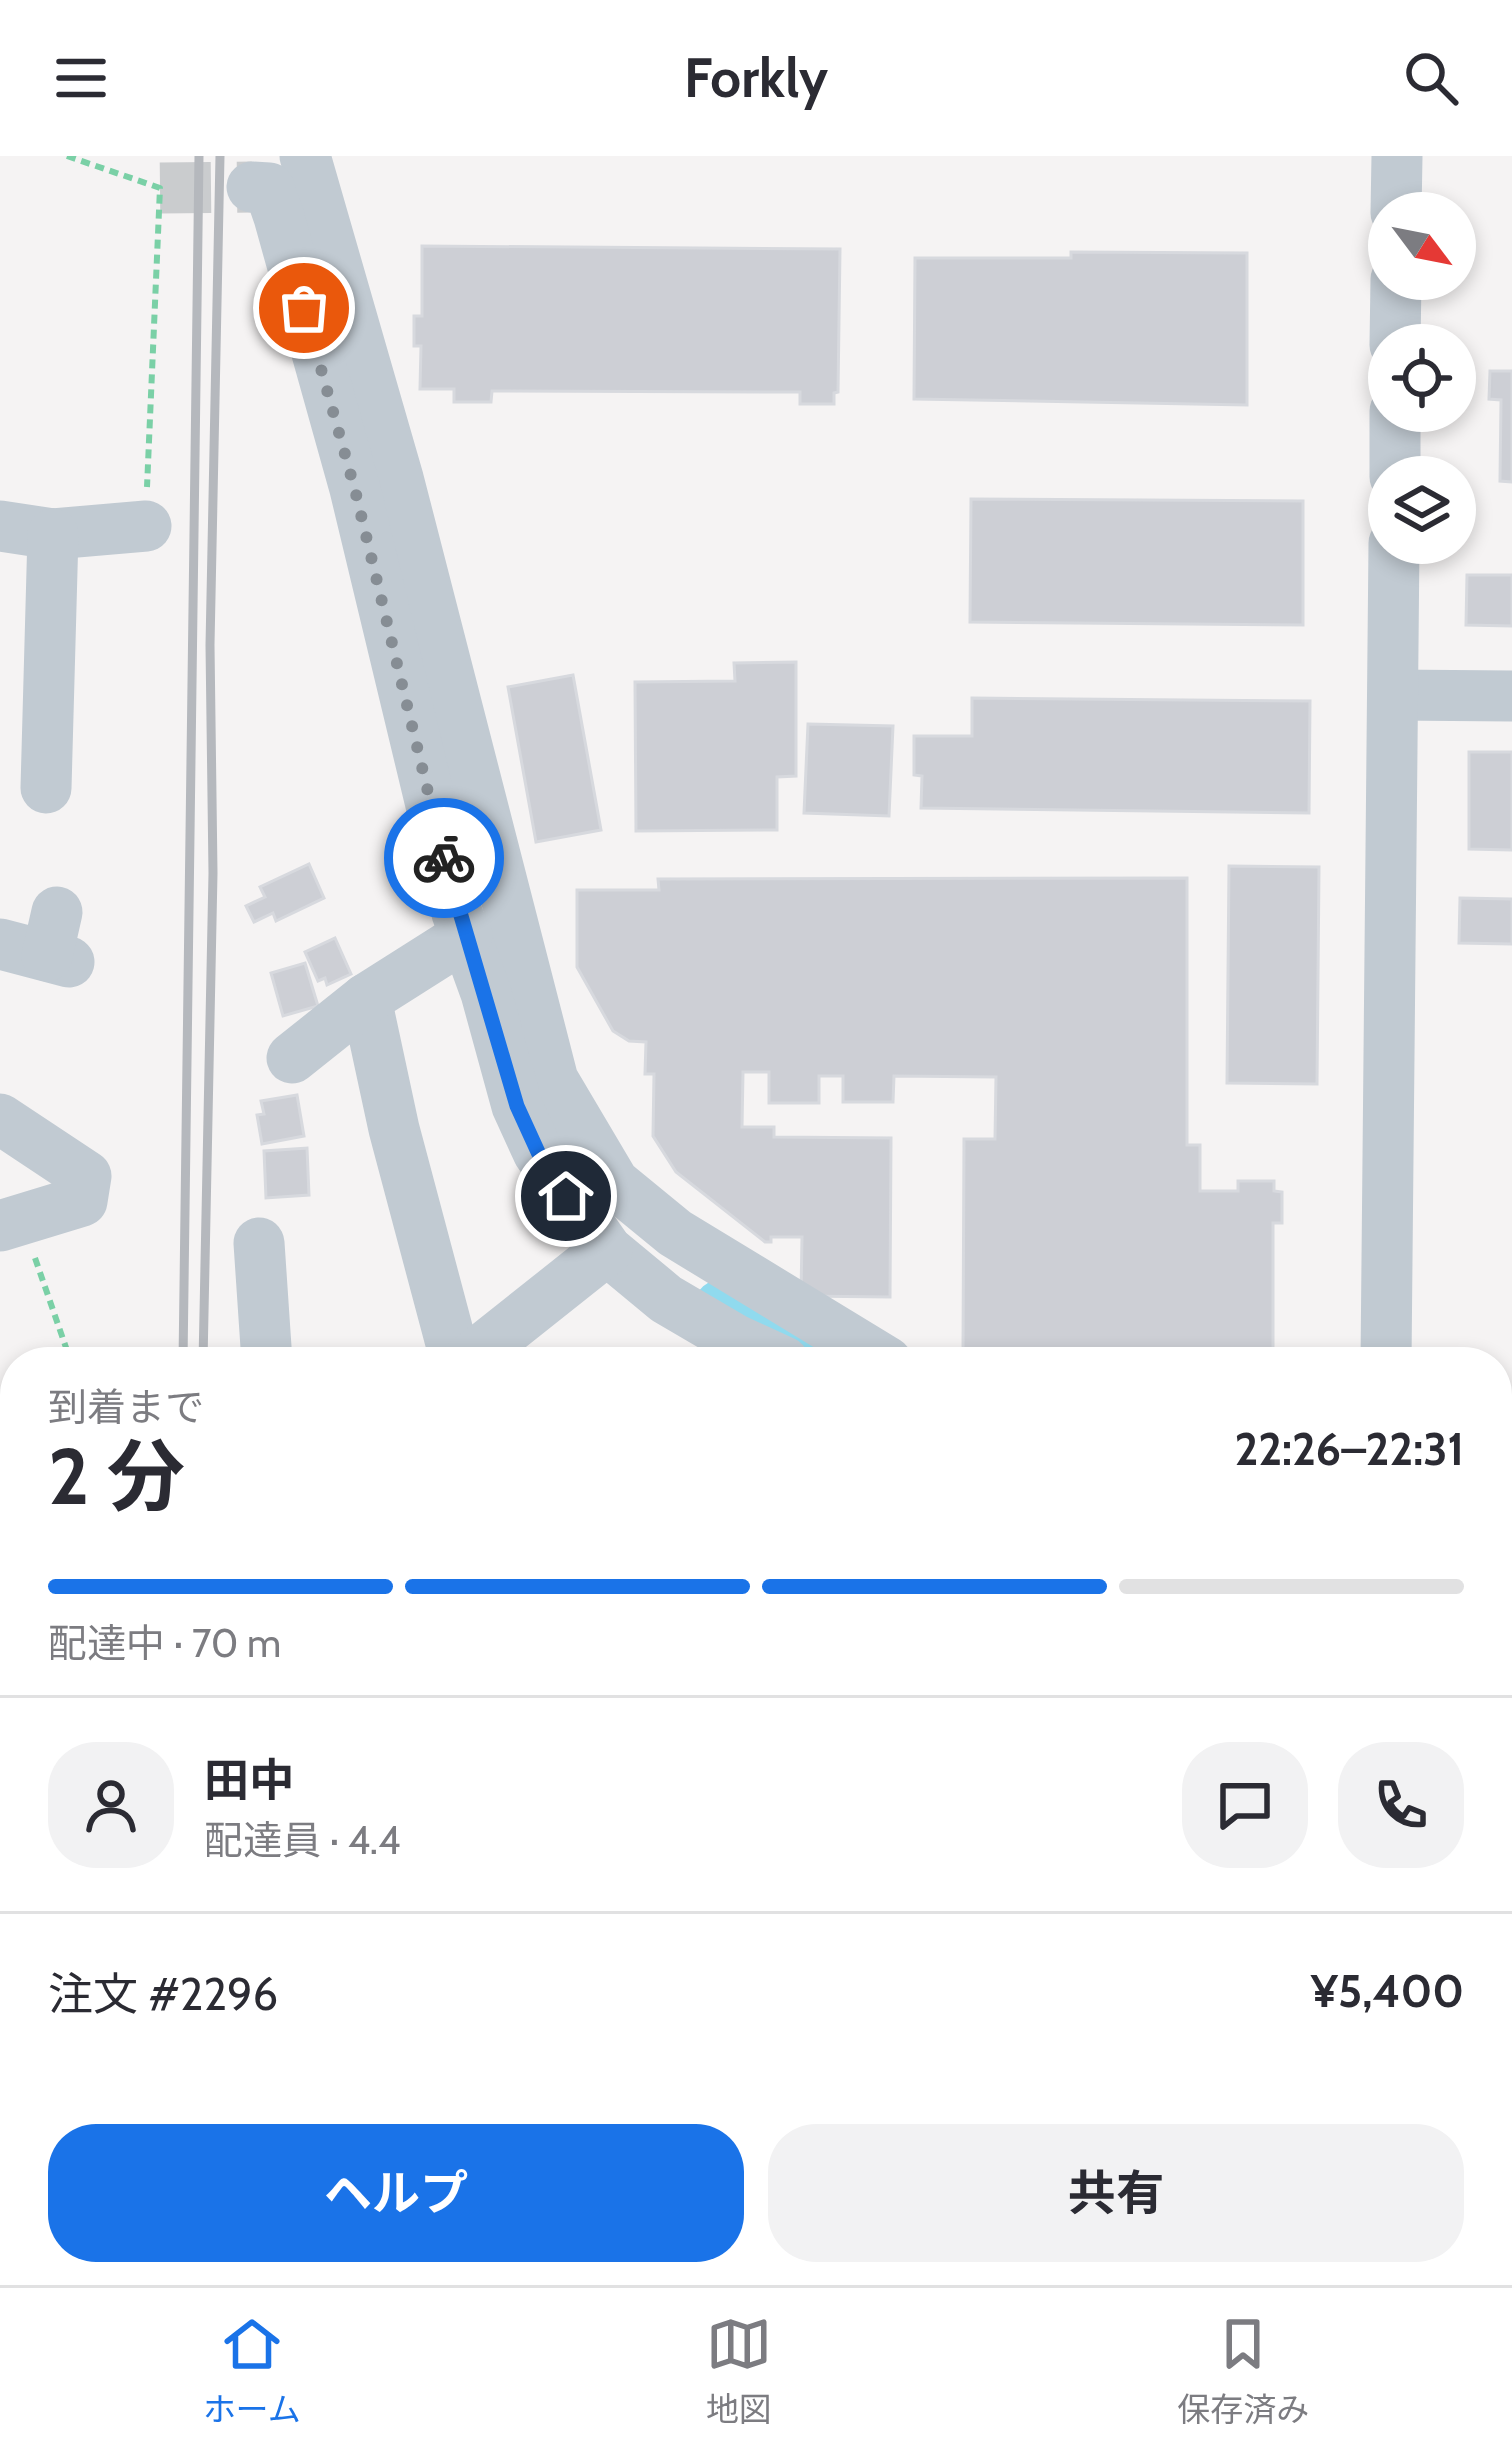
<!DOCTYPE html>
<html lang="ja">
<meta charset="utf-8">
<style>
body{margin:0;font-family:Cabin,"Noto Sans JP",sans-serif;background:#f2f2f3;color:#2b2b33;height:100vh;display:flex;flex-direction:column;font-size:45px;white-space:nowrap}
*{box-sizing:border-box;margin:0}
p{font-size:39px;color:#7c7c81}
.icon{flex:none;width:66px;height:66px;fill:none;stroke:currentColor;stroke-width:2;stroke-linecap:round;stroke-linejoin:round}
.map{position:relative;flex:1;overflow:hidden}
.drawer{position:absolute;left:0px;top:1191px;width:1512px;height:939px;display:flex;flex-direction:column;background:#fff;border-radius:48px 48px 0 0;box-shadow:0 6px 18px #0003}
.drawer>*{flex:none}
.needle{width:78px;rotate:122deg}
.tools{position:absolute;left:1368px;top:36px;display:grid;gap:24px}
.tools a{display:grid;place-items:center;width:108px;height:108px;border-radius:50%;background:#fff;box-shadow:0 6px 18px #0003;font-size:60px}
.pin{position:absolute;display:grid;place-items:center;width:102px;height:102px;color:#fff;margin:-51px;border:6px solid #fff;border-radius:50%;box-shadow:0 3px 12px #0007}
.courier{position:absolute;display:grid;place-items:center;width:120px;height:120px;margin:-60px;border:9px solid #1a73e8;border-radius:50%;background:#fff;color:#222;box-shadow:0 3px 15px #0007}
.headline em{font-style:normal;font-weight:700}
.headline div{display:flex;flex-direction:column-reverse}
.headline{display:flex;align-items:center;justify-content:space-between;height:204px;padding:0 48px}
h1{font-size:78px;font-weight:700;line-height:90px}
.bar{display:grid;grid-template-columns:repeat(4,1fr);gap:18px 12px;align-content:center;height:144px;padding:0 48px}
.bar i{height:15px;border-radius:9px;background:#e1e1e2}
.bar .on{background:#1a73e8}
.bar p{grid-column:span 4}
.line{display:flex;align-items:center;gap:30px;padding:0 48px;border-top:3px solid #e1e1e2}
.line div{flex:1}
.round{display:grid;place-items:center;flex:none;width:126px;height:126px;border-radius:48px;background:#f2f2f3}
.action{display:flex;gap:24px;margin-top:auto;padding:24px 48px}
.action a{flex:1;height:138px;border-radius:48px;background:#1a73e8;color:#fff;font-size:48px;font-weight:700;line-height:138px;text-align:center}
.action a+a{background:#f2f2f3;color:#2b2b33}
header{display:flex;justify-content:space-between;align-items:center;height:156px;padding:0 48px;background:#fff;font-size:54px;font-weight:700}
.tabs{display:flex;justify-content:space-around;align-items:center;height:168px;border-top:3px solid #e1e1e2;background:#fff;font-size:33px;color:#7c7c81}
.tabs a{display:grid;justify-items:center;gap:6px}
.tabs .on{color:#1a73e8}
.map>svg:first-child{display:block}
.green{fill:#c3f1d5}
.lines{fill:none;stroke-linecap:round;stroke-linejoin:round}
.river{stroke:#90daee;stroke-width:66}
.building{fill:#cdcfd5;stroke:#d7d9de;stroke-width:3}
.minor-tunnel{stroke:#caccce;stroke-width:51;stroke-dasharray:51 26;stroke-linecap:butt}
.path{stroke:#7ad0a6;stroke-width:6;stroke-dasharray:9 6;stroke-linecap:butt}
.minor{stroke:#c1cad2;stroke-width:51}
.rail{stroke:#b5b8bd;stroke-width:9}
.done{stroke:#868d94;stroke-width:12;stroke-dasharray:0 21.6}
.route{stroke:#1a73e8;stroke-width:15}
</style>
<header><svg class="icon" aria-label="menu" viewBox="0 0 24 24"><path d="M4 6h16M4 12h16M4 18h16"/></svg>Forkly<svg class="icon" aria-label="search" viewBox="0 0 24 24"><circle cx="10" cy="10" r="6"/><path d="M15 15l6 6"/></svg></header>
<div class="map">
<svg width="1512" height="2129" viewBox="0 0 1512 2129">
<rect width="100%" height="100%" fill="#f5f3f3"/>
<g class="green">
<path d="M1497,1454l15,8v36l-15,-7z"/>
<path d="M471,2115h92l17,14h-91z"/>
</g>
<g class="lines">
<path class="river" d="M725,1155l104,51"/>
</g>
<g class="building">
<path d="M422,90l418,3 -2,143 -4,1v11h-34v-12l-308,-1 -1,11h-37v-13h-34l1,-43h-7v-30h8z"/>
<path d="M1071,96l176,1v152l-333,-6 1,-141h156z"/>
<path d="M1490,215h22v111l-12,-1 1,-81 -12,-1z"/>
<path d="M971,343l332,2v124l-333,-3z"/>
<path d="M1467,419h45v51l-46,-1z"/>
<path d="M796,506v114l-19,1v53l-141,1 -1,-149 100,-1 -1,-18z"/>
<path d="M573,519l28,155 -65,12 -28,-155z"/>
<path d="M972,542l338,3 -1,112 -388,-5 1,-32 -8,-1v-39h58z"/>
<path d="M808,568l85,2 -4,90 -85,-3z"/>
<path d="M1469,596h43v98l-43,-1z"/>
<path d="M309,708l15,34 -48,23 -3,-8 -19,9 -8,-16 19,-9 -5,-10z"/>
<path d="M1229,710l90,1 -2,217 -90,-1z"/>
<path d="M1187,722v267h13v46h38v-10h36v10l8,1v31h-9v139h-290l-20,-9 1,-214h31l1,-62 -102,-1 -1,26h-50v-26h-24v27h-50v-31h-26l-1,55h32v10l117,1 -1,159 -89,-1 1,-59h-31v5h-6l-89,-70 -23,-36 1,-62h-9l1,-32 -17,-1 -16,-10 -36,-64v-77h82l-1,-11z"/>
<path d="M1460,742l52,1v45l-53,-1z"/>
<path d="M335,782l16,36 -24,11 -2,-7 -7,3 -13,-29z"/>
<path d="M305,807l13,43 -35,10 -12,-43z"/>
<path d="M297,939l7,41 -42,8 -5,-29 7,-1 -3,-13z"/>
<path d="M307,992l2,47 -43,3 -2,-47z"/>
<path d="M1497,1389l15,8v34l-15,-8z"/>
</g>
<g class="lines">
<path class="minor-tunnel" d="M160,32l92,-1"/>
<g class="path">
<path d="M67,0l93,32 -13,299"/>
<path d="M35,1102l36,104"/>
</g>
<g class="minor">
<path d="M305,0l93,322 155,602 61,103 61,50 212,129"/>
<path d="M252,31l17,1 10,29 76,272 102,424 29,80 31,113 21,46 69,98 59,49 70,41 48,22"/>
<path d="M1396,57l1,-57"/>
<path d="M1395,189l1,-66"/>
<path d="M1395,321v-66"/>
<path d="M0,370l53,8 93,-8"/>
<path d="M1393,539l119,1"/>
<path d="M46,632l7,-254"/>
<path d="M0,788l69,18"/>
<path d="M47,800l10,-44"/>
<path d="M366,843l28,130 62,233"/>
<path d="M292,902l74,-59 101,-64"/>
<path d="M0,963l86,57 -4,25 -82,25"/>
<path d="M259,1087l8,119"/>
<path d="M466,1206l141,-112"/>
<path d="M1386,1206l8,-819"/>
<path d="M0,1373l15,-6"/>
<path d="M0,1406l15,39"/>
<path d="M1497,1520l15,7"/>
<path d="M0,1672l15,-7"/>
<path d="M0,1719l15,26"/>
<path d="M1497,1909l1,7 14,13"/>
<path d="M452,2115l18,14"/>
<path d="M907,2115l10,14"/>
<path d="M1054,2115l10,14"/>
<path d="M1426,2115l2,14"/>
<path d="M640,2129l31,-14"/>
</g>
<g class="rail">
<path d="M183,1206l16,-1206"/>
<path d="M203,1206l10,-489 -3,-228 10,-489"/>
<path d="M165,2129v-14"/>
<path d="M186,2129v-14"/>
</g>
</g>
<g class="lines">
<path class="done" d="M304,152l51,182 89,368"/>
<path class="route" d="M444,702l73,248 21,46 28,44"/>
</g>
</svg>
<div class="tools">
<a><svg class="needle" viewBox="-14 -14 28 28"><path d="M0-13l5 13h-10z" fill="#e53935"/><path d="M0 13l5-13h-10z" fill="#7c7c81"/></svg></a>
<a><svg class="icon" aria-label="locate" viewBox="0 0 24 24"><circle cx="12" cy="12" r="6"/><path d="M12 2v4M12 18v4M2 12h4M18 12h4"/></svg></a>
<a><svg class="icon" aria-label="layers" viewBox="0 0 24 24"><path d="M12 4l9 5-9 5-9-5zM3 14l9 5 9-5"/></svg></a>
</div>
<div class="pin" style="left:304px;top:152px;background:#ea580c"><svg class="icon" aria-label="bag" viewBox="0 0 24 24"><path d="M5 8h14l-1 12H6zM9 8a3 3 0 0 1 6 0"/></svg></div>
<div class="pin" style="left:566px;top:1040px;background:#1f2937"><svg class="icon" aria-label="home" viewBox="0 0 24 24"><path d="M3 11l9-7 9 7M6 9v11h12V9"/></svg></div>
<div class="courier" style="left:444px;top:702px"><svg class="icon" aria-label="bike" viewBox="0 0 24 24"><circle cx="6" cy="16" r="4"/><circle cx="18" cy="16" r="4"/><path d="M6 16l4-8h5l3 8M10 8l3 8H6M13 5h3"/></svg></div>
<section class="drawer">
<div class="headline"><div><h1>2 分</h1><p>到着まで</p></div><em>22:26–22:31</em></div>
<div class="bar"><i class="on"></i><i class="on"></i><i class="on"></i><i></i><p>配達中 · 70 m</p></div>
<div class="line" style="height:216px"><a class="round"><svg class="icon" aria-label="person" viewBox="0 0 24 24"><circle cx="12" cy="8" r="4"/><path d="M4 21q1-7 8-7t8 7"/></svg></a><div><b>田中</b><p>配達員 · 4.4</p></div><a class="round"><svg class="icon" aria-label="chat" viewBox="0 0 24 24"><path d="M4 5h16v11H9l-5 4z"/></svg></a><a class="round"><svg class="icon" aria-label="phone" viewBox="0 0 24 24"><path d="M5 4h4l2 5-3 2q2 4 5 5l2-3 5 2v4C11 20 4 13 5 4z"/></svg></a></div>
<div class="line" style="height:156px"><div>注文 #2296</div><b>¥5,400</b></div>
<div class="action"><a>ヘルプ</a><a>共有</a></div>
</section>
</div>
<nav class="tabs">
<a class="on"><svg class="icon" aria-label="home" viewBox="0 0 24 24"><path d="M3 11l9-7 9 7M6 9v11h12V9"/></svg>ホーム</a>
<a><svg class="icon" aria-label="map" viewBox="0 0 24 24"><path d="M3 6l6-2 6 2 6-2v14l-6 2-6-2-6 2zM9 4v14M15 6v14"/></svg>地図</a>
<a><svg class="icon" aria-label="saved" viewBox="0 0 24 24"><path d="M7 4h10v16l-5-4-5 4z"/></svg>保存済み</a>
</nav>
